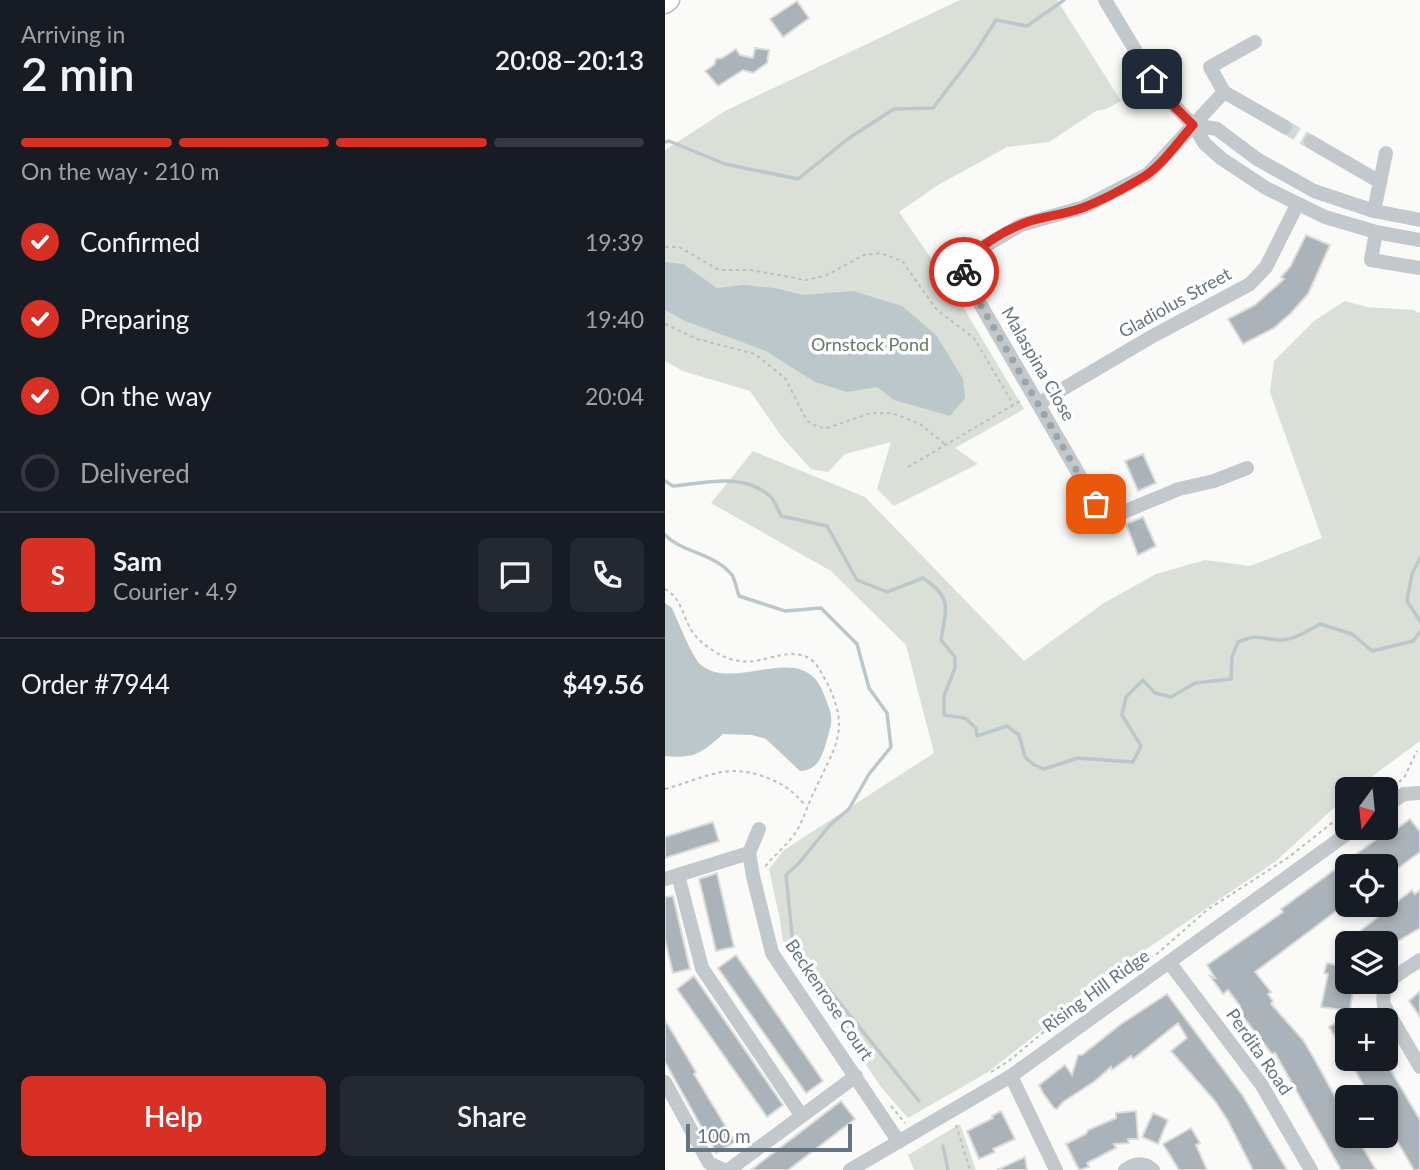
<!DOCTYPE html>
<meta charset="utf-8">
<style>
body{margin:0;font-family:Lato,sans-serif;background:#242831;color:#f1f3f6;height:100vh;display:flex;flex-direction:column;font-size:26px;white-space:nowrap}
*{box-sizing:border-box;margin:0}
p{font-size:23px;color:#9ea1a6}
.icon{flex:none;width:38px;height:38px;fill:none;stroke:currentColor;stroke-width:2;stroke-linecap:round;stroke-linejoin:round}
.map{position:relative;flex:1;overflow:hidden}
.sheet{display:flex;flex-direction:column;background:#171b24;width:665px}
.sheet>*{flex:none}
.needle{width:46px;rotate:195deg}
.buttons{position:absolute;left:670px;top:777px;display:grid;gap:14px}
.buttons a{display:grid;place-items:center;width:63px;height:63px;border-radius:10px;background:#171b24;box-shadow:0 4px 10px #0003;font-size:35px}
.scale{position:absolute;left:21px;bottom:18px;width:166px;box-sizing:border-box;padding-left:7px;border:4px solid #657683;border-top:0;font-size:19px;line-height:24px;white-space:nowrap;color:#657683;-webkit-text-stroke:5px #fff;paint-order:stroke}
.pin{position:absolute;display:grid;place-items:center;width:60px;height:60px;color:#fff;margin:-30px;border-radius:14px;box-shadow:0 4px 10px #0006}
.courier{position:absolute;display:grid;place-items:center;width:70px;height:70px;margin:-35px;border:5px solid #d93025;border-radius:50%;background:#fff;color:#222;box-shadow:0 2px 9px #0007}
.headline em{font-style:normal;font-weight:600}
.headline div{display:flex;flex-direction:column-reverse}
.headline{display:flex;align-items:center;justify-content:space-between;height:119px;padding:0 21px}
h1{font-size:46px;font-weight:600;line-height:52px}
.bar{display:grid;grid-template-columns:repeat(4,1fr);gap:10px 7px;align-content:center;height:84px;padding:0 21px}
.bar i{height:9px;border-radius:5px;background:#363941}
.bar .on{background:#d93025}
.bar p{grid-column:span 4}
.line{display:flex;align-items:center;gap:18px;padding:0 21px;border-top:2px solid #363941}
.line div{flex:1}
.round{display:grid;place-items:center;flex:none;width:74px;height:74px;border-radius:10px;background:#242831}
ol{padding:0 21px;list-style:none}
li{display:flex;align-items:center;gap:21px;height:77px}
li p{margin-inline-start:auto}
li .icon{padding:7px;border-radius:50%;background:#d93025;color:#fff;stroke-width:4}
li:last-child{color:#9ea1a6}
li i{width:38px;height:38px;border:4px solid #363941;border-radius:50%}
.primary-button{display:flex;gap:14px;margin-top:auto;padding:14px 21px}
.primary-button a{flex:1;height:80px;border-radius:10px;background:#d93025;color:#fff;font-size:28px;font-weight:600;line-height:80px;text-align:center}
.primary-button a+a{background:#242831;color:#f1f3f6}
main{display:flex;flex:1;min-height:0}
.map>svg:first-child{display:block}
.green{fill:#dadfd7}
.water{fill:#bbc7cb}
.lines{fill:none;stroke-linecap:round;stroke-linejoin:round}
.stream{stroke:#bbc7cb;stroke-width:3.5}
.building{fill:#aab3b9;stroke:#dcdcda;stroke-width:2}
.minor-tunnel{stroke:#d5d9db;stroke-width:14;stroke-dasharray:14 7;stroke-linecap:butt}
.major-casing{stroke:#b5babe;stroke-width:21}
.path{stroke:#bbbfc2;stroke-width:2;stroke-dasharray:3.5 3.5;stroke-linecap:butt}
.minor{stroke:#c3c8cc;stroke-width:14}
.major{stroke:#fff;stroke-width:18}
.done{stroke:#99a4ac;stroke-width:7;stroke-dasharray:0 12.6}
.route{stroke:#d93025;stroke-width:9}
.labels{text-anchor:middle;stroke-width:7;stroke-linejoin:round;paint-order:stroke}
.street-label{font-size:18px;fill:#657683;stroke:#fff}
.park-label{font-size:18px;fill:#687a64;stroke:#fff}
</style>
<main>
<section class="sheet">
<div class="headline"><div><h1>2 min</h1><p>Arriving in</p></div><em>20:08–20:13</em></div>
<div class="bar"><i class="on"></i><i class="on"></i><i class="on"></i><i></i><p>On the way · 210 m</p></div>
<ol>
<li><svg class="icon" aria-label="check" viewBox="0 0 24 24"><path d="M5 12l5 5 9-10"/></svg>Confirmed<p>19:39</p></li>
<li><svg class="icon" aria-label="check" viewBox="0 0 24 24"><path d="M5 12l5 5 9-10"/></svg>Preparing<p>19:40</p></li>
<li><svg class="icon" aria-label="check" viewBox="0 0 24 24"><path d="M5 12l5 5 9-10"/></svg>On the way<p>20:04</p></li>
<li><i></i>Delivered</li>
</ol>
<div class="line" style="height:126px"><b class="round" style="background:#d93025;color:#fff">S</b><div><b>Sam</b><p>Courier · 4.9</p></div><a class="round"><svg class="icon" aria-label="chat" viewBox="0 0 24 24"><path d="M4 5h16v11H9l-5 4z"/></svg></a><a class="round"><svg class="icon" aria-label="phone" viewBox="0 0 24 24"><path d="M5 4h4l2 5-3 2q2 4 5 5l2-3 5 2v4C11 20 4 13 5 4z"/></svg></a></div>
<div class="line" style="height:91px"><div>Order #7944</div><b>$49.56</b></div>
<div class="primary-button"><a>Help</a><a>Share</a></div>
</section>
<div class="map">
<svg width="755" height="1170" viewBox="0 0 755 1170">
<rect width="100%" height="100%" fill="#fafaf8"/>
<g class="green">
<path d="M295,0h97l64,101 -15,8 -10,2 -47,31 -42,5 -69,38 -39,27 54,78 71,119 -69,39 23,16 -84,42 -17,-17 14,-47 -46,12 -17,18 -17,-3 -29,-32 -32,-46 -67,-20 -18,-10v-211l60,-39z"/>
<path d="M680,301l22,6 46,3 7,3v428l-65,48h-8v7l-71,65 -184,125 -54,47 -50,39 -80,46 -27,-31 -98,-146 -4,-26 -10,-46 15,-19 150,-97 -28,-108 -75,-74 -120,-68 42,-52 112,46 159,164 80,-58 52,-29 49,-14 45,6 72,-28 -52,-146 4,-31 40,-40z"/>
<path d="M295,1124l16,46h-62l-6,-15z"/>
</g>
<g class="water">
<path d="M0,262l18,2 34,24 27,-3 31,3 28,7 50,-4 49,15 34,29 27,44 2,19 -15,18 -56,-16 -17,-13 -30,5 -32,-10 -49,-31 -81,-30 -20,-11z"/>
<path d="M0,603l7,5c6,13 20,49 29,57 33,28 101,-26 122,27 10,26 11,24 3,51 -4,15 -10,28 -26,28l-34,-32 -14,-4 -29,-1c-21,19 -29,25 -58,22z"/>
</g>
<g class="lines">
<g class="stream">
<path d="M0,142l4,-1 56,23 73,15 51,-41 45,-29 39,-1 42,-55 21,-33 31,6 37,-26"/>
<path d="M0,481l8,5c32,-3 70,-14 97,10 5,5 8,14 11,20l46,10 30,54 30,12 36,-14c30,20 23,30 18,62l14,17v11l-11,28v19l21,3 11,10 1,8 30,-10 12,9 6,22 9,8 10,4 34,-11 55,4 8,-16 -19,-31 4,-18 17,-17 12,13 16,4 24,-14 36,-4 1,-22 6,-15c21,-8 20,-4 39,-2 16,1 30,-9 43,-16l32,10 20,17 41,-10 7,-9"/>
<path d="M0,535c16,17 51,19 67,40 3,5 5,15 7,21l46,15 36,-3 36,36 12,44 18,25 4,34 -22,27 -20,35 -19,16 -31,38 -13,12 7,70 126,156"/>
<path d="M755,558l-8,16 -5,27 13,20"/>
<path d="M278,1146l5,24"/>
</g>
</g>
<g class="building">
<path d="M132,1l12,17 -26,19 -13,-18z"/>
<path d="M90,48l14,2 -2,13 -14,10 -10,-3 -25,16 -13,-15 9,-6 2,-6 6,-1 14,-9 4,6 13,3z"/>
<path d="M641,235l24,10 -22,49 -17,19 -17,15 -31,16 -15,-25 27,-14 29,-26 -3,-2 9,-10z"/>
<path d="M478,454l13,29 -18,8 -13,-30z"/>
<path d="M478,517l13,29 -18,9 -12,-31z"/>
<path d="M745,819l10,13v20l-34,25v-11h-39v37l-92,69 16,20 -3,2 5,7 -2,3 32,36 9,15 35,63v18h9l20,34h-35l-66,-117 -3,1 -35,-45 3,-3 -12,-16 -5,4 -13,-18 5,2 -8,-13 76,-53 -2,-3 100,-73 2,3z"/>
<path d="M48,822l6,19 -54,17v-21z"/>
<path d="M52,873l17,74 -18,4 -17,-72z"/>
<path d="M747,890l3,4 5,-4v38l-34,20v-5h-41z"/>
<path d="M8,896l17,73 -17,4 -8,-33v-43z"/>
<path d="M71,955l87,126 -17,12 -88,-125z"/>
<path d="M662,963l20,5v14h7l-4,29 -29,-4 7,-33 -4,-1z"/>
<path d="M29,976l89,129 -16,12 -90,-128z"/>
<path d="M755,991v26l-11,-16z"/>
<path d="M502,994l76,102 44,74h-34l-25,-49 -13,-20 -44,-50 16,-13 -9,-15 -45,36 -2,-3 -19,14 -1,-3 -16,14 -32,21 -6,7 -3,-1 -11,-15 -4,-8 26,-20 7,10 6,-20h4l39,-31z"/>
<path d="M682,1016v39l-18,-28z"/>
<path d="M0,1020l31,52 -2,2 41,68 -19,11 -51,-91z"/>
<path d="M684,1059h35l36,61v50h-6l-28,-48v-25h-16z"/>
<path d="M176,1101l14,18 -67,51h-37z"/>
<path d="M336,1111l14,28 -22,10 2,3 -16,7 -12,-28 26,-13 -1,-2z"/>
<path d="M471,1111l2,28h-10l1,4 -15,1 2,4 -29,15 2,4 -10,3 -13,-26 20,-10 2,-4 28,-12v-5z"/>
<path d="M488,1113l15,7 -10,24 -16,-7z"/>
<path d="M526,1128l9,15 -4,2 11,25h-28l-16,-26z"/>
<path d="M360,1157l2,13h-30z"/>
</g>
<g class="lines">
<path class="minor-tunnel" d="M620,127l26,15"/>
<g class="major-casing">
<path id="major" d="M0,4l5,-4"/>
</g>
<g class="path">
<path d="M0,247h14l40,23h32l55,10 19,-4 39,-21 16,-2 22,8 35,49 37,28 39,66"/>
<path d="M0,324l32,15 58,15 30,24 22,43 11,6 9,1 44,-15h21l28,11 26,21"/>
<path d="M243,467l112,-66"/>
<path d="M0,589c16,9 17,24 25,39 6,11 17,19 27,25 36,21 56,-4 84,2 14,3 19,15 25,26 26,50 8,66 -12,111 -7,14 -11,30 -20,43 -9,12 -21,21 -29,32"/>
<path d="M734,782l5,-4 13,-27"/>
<path d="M0,789c38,-10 60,-27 100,-12 17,6 27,13 39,27l3,1"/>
<path d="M181,1039l17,24"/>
<path d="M326,1072l19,-12 53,-44 95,-63 49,-43 82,-53 58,-46"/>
<path d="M226,1106l14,17"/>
<path d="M291,1125l14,45"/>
</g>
<g class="minor">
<path d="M440,0l53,88 35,37 12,19 17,15 44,29 59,29 51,15 44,8"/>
<path d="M559,92l61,35"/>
<path d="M528,125l24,4 40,30 57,32 60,20 46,9"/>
<path d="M646,142l69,40"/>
<path d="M709,211l12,-58"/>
<path d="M711,232l-5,28 49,8"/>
<path d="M374,403l112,-66 99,-53 16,-17 31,-62"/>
<path d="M582,468l-33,13 -35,8 -58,24 -10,1 -12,-5 -131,-226 -4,-16 5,-9 9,-8 43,-25 63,-18 64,-33 76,-82 -14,-25 45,-25"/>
<path d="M721,806l18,-12 16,-1"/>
<path d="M94,829l-10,24 4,23 19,77 127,189"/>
<path d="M13,875l71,-22"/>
<path d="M0,879l13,-4 24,93 99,147"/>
<path d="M755,960c-17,12 -41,21 -36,45l36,62"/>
<path d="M504,962l92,122 50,86"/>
<path d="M346,1076l45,94"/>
<path d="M0,1082l44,81 15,7"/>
<path d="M61,1170l4,-1 126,-93"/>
<path d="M185,1170l161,-94 344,-248"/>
<path d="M460,1170c10,-7 19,-8 28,0"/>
</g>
<use href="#major" class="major"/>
</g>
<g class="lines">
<path class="done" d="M299,272l4,11 128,221"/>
<path class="route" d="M299,272c3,-23 46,-44 66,-51 17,-5 35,-7 52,-13 21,-8 43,-20 63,-32 18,-12 33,-34 48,-51l-29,-29 -12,-17"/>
</g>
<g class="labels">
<g class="street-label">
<text transform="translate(510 303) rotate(-29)" y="6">Gladiolus Street</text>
<text transform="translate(373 364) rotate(60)" y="6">Malaspina Close</text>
<text transform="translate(431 991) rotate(-36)" y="6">Rising Hill Ridge</text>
<text transform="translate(164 1000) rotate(56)" y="6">Beckenrose Court</text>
<text transform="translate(594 1052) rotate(55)" y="6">Perdita Road</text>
</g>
<g class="park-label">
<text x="205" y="351">Ornstock Pond</text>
</g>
</g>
</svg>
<div class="buttons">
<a><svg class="needle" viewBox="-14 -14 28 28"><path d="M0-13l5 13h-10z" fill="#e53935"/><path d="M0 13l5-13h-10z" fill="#9ea1a6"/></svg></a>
<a><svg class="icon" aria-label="locate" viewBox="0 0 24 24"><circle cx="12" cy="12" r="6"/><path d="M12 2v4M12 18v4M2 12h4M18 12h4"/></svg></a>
<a><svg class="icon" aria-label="layers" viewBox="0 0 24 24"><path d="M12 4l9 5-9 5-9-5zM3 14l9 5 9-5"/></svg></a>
<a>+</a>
<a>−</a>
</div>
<div class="scale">100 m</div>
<div class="pin" style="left:431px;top:504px;background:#ea580c"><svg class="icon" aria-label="bag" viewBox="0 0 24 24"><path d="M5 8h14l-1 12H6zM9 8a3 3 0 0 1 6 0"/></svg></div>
<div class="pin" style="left:487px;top:79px;background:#1f2937"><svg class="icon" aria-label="home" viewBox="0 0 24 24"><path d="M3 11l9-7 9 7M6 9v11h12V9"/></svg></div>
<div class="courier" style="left:299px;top:272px"><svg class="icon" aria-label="bike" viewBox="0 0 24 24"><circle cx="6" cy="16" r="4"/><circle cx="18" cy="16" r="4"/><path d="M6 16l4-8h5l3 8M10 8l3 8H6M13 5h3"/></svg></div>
</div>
</main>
